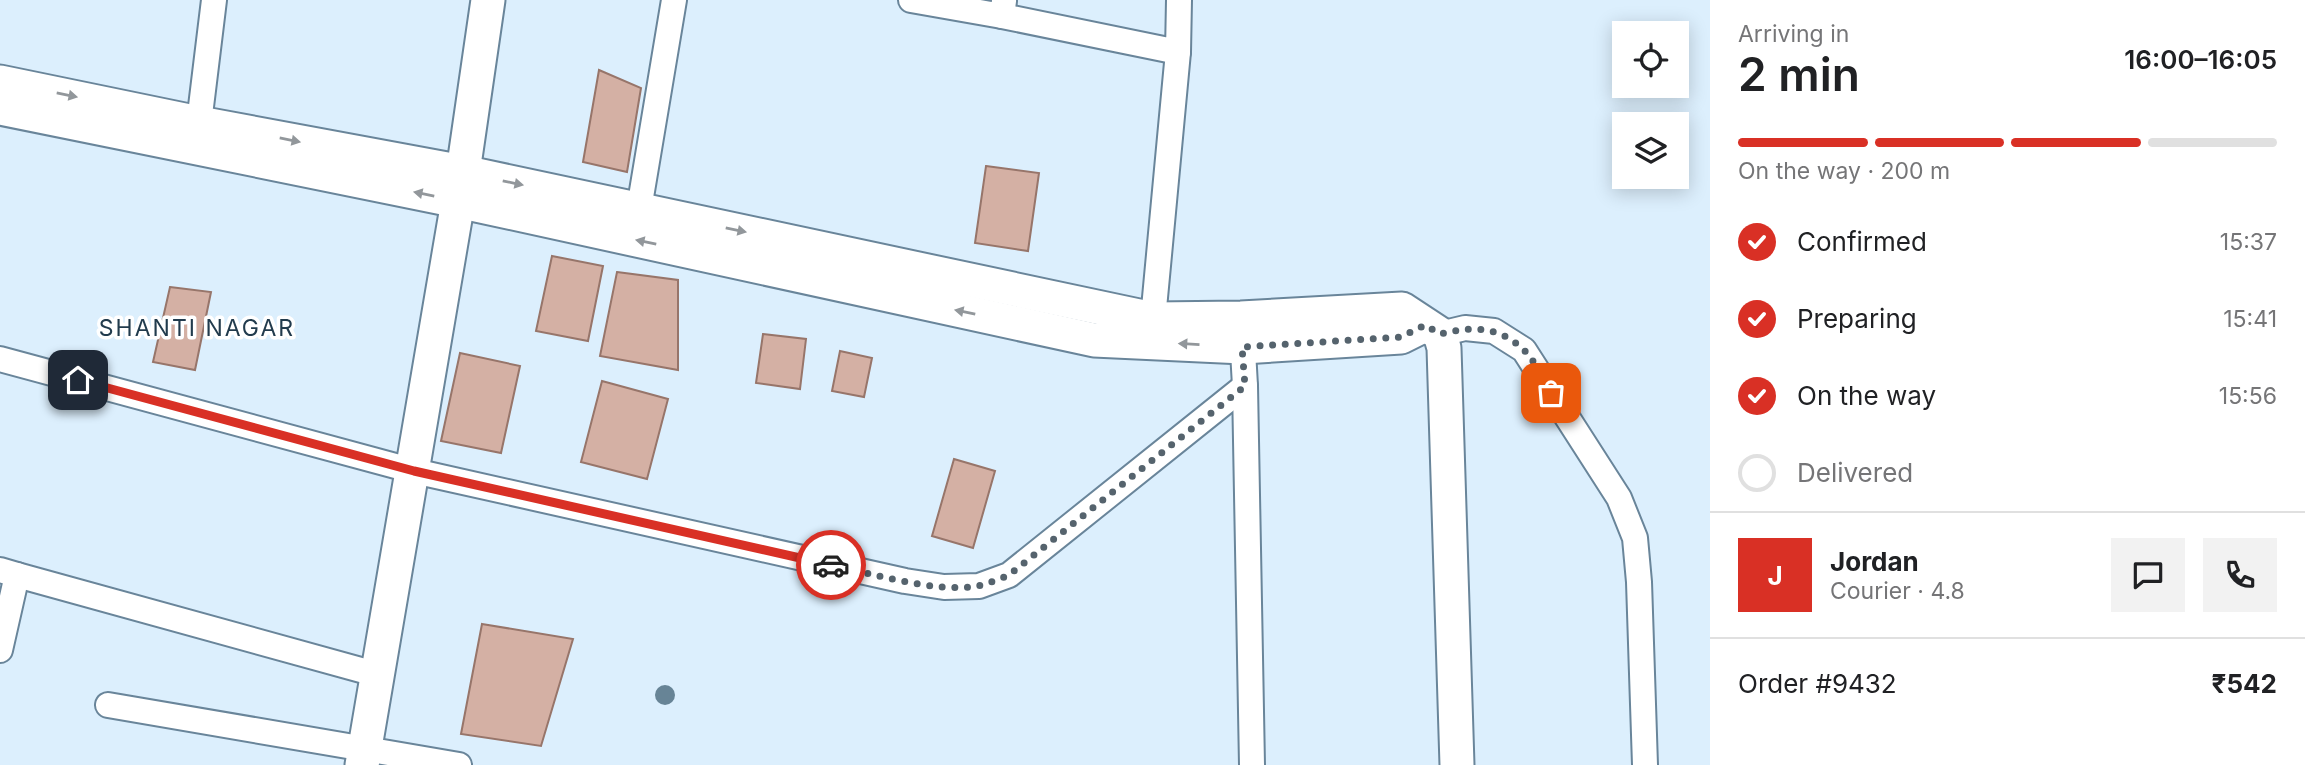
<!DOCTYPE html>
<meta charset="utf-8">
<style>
body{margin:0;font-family:Inter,sans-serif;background:#f2f2f2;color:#202124;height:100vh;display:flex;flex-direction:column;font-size:26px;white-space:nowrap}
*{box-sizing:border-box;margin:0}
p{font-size:23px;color:#757577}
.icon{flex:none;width:38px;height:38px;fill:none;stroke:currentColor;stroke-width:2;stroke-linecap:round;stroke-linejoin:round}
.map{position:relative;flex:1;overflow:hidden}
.panel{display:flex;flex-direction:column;background:#fff;width:595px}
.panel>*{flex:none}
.buttons{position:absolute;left:1612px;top:21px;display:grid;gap:14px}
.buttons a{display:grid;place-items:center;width:77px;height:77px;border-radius:0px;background:#fff;box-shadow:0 4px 18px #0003;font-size:35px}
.pin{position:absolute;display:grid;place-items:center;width:60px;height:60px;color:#fff;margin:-30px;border-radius:14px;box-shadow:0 4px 10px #0006}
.courier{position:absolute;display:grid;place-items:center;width:70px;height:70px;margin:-35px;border:5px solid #d93025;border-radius:50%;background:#fff;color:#222;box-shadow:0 2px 9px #0007}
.headline em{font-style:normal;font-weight:600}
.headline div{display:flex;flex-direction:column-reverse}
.headline{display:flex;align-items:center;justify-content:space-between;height:119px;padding:0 28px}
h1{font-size:46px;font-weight:600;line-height:52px}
.bar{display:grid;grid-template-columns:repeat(4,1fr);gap:10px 7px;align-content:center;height:84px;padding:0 28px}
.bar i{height:9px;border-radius:5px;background:#e0e0e0}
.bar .active{background:#d93025}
.bar p{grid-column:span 4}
.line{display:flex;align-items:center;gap:18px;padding:0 28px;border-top:2px solid #e0e0e0}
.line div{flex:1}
.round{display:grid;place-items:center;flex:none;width:74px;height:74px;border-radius:0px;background:#f2f2f2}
ol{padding:0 28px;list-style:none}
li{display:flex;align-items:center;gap:21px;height:77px}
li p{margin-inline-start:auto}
li .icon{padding:7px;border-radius:50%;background:#d93025;color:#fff;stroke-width:4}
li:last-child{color:#757577}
li i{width:38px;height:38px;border:4px solid #e0e0e0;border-radius:50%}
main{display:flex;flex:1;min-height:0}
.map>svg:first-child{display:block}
.building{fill:#d4b0a4;stroke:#97756a;stroke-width:2}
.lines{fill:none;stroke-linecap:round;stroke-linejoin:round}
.street-casing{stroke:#69859a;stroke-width:28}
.secondary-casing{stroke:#69859a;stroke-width:37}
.street{stroke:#fff;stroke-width:24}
.secondary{stroke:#fff;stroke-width:33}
.tree{fill:#678496}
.oneway{fill:#92979b}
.done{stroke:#55636d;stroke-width:7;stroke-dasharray:0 12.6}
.route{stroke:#d93025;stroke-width:9}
.labels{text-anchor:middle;stroke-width:7;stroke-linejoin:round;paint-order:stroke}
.neighbourhood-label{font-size:23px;letter-spacing:2px;fill:#213b4d;stroke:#fff}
</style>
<main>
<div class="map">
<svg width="1710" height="765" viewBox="0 0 1710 765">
<rect width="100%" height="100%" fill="#dceffd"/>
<g class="building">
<path d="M599,70l42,18 -14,84 -44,-10z"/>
<path d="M986,166l53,7 -11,78 -53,-8z"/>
<path d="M552,256l51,10 -15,75 -52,-10z"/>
<path d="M617,272l61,8v90l-78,-14z"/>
<path d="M170,287l41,5 -16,78 -42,-8z"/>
<path d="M763,334l43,5 -6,50 -44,-6z"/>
<path d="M840,351l32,7 -8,39 -32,-6z"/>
<path d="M460,353l60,13 -19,87 -60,-12z"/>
<path d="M602,381l66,18 -21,80 -66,-17z"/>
<path d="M954,459l41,12 -22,77 -41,-12z"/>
<path d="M482,624l91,15 -32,107 -80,-12z"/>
</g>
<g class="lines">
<g class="street-casing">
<g id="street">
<path d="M911,0l91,16 2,-15"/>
<path d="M1002,16l176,36 1,-52"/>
<path d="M199,123l15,-123"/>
<path d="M639,209l35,-209"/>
<path d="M1153,319l25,-267"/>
<path d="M1242,333l3,53 7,379"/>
<path d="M1440,334l25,-6 29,3 30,19 95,148 16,40 4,44 6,183"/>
<path d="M0,359l414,112 491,110 39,6 35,-1 30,-11 236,-189"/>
<path d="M0,570l17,5 -17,75"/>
<path d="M17,575l362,100"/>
<path d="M108,705l351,60"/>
</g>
</g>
<g class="secondary-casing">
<g id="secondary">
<path d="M0,82l199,41 264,49 690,147 88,-1 161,-9 38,25 4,14 13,417"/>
<path d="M0,108l458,93 636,139 149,7 158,-10 24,-12"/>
<path d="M362,765l101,-593 25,-172"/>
</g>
</g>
<use href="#street" class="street"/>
<use href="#secondary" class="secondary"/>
</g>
<circle class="tree" cx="665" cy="695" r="10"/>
<defs><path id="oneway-solid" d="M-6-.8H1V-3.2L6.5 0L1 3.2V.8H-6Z" transform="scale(1.75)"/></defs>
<g class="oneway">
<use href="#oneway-solid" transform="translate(67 95) rotate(11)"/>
<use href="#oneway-solid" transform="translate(290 140) rotate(11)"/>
<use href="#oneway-solid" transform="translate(513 183) rotate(12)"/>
<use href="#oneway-solid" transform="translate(424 194) rotate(-168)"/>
<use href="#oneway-solid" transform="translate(736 230) rotate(12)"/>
<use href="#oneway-solid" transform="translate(646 242) rotate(-168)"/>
<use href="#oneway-solid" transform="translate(965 312) rotate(-168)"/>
<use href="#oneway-solid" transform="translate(1189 344) rotate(-177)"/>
</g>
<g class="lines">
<path class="done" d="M831,565c44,9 102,28 147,21 10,-2 21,-7 31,-11l236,-189 -3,-39 159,-10 24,-12 15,9c32,-8 59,-8 84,16 11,11 19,29 27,43"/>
<path class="route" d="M78,380l336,91 417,94"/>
</g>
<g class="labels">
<g class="neighbourhood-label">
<text x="197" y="336">SHANTI NAGAR</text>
</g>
</g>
</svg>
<div class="buttons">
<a><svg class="icon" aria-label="locate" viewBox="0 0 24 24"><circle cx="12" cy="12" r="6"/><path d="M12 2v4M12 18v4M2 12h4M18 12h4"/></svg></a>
<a><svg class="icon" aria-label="layers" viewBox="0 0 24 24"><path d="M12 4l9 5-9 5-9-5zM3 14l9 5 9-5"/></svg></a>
</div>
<div class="pin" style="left:1551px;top:393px;background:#ea580c"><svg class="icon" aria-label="bag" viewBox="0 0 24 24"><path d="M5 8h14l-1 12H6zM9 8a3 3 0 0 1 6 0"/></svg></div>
<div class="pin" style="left:78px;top:380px;background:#1f2937"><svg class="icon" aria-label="home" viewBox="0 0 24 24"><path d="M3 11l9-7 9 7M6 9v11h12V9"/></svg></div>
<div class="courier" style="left:831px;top:565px"><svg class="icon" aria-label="car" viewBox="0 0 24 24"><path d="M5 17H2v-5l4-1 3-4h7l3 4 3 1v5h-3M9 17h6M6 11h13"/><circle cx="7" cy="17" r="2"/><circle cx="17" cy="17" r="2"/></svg></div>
</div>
<section class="panel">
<div class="headline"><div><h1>2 min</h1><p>Arriving in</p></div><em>16:00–16:05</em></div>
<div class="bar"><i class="active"></i><i class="active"></i><i class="active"></i><i></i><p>On the way · 200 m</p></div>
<ol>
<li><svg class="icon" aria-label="check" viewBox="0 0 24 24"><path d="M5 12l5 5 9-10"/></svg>Confirmed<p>15:37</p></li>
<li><svg class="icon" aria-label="check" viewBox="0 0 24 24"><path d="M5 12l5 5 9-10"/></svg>Preparing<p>15:41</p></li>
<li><svg class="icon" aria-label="check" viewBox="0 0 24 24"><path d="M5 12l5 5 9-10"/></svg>On the way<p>15:56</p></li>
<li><i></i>Delivered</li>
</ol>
<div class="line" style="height:126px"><b class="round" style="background:#d93025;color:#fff">J</b><div><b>Jordan</b><p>Courier · 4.8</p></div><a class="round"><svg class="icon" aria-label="chat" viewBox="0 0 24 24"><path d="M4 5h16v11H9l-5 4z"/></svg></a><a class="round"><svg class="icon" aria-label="phone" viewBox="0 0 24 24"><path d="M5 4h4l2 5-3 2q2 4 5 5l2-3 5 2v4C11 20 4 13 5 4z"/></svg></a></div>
<div class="line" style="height:91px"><div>Order #9432</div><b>₹542</b></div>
</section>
</main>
